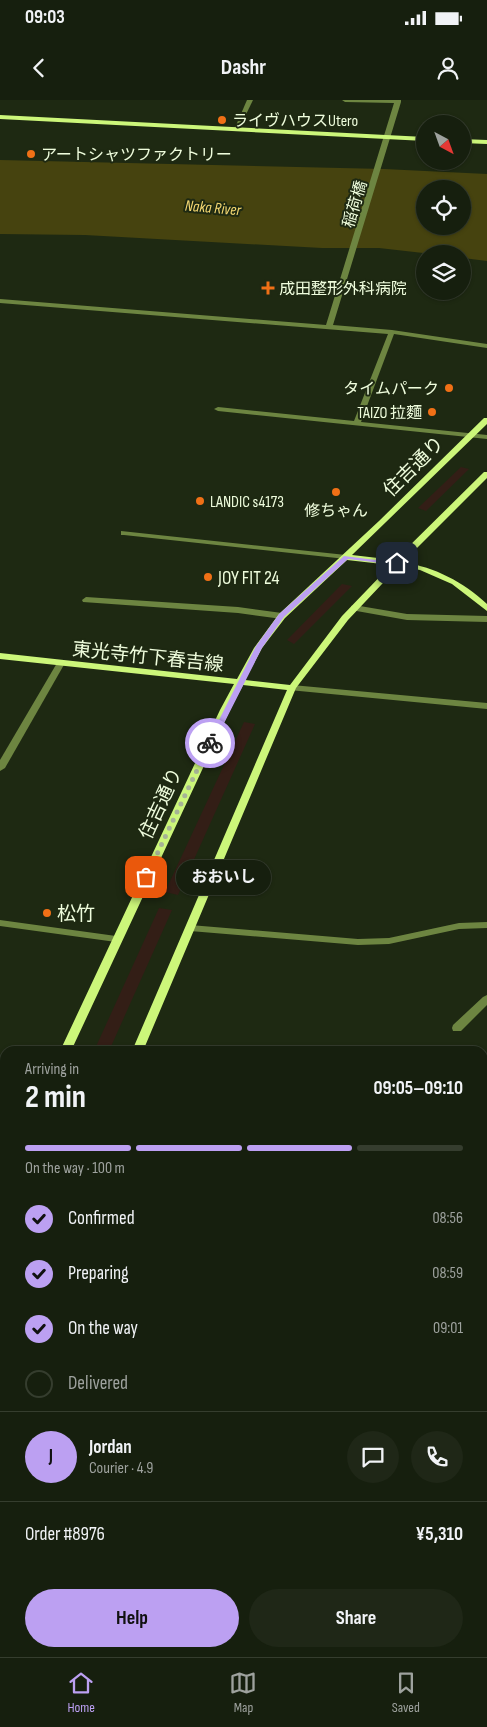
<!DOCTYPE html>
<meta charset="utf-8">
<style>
body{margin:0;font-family:"Sofia Sans Condensed","Noto Sans JP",sans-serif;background:#1f2717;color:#f1f3f6;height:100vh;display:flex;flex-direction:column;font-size:19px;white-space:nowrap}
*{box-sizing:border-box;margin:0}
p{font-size:16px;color:#9ea29e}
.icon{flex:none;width:28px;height:28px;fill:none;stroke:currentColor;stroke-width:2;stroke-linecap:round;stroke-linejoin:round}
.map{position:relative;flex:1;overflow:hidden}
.details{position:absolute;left:0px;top:946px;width:488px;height:611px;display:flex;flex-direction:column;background:#161f0e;border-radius:15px 15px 0 0;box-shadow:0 1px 4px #0004,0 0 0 1px #353d2e}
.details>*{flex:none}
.needle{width:32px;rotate:139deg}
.fabs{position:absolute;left:416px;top:15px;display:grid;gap:10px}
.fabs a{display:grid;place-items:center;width:55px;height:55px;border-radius:50%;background:#161f0e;box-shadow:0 1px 4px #0004,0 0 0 1px #353d2e;font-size:25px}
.pin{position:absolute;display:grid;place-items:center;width:42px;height:42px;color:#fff;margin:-21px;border-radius:10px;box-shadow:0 2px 8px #0006}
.courier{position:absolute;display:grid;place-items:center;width:50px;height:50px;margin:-25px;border:4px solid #bca0f2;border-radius:50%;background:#fff;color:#222;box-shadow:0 1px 6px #0007}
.bubble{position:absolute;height:35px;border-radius:18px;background:#161f0e;box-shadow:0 1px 4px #0004,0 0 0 1px #353d2e;font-size:16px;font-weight:700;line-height:35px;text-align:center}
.headline em{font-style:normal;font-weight:700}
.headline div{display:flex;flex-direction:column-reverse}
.headline{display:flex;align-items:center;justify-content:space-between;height:85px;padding:0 25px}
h1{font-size:32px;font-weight:700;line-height:38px}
.bar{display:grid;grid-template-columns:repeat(4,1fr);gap:8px 5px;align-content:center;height:60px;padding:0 25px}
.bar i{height:6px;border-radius:4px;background:#353d2e}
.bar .on{background:#bca0f2}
.bar p{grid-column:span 4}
.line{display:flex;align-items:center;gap:12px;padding:0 25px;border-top:1px solid #353d2e}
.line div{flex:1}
.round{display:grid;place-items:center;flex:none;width:52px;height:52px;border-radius:26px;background:#1f2717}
ol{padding:0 25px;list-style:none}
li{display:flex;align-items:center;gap:15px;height:55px}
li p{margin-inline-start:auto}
li .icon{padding:5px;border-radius:50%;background:#bca0f2;color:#111;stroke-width:4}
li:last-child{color:#9ea29e}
li i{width:28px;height:28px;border:2px solid #353d2e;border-radius:50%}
.action{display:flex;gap:10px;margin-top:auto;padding:10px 25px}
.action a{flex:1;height:58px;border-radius:30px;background:#bca0f2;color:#111;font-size:20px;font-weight:700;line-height:58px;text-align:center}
.action a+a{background:#1f2717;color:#f1f3f6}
.status{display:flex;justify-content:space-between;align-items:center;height:35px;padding:0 25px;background:#161f0e;direction:ltr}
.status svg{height:14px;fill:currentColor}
header{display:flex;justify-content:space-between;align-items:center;height:65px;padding:0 25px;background:#161f0e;font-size:22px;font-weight:700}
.tabs{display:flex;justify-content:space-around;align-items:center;height:70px;border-top:1px solid #353d2e;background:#161f0e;font-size:14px;color:#9ea29e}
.tabs a{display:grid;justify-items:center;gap:2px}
.tabs .on{color:#bca0f2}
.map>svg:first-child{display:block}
.green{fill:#331e16}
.water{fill:#46430f;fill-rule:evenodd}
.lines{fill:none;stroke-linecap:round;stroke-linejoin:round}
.street{fill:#6d8541;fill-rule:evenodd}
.secondary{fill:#ccf67a;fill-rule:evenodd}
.route{fill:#bca0f2}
.done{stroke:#a6b396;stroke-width:5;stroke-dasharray:0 9}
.poi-dot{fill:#f07016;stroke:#1e2912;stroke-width:2}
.labels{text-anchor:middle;stroke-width:4;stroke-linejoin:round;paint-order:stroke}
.far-poi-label{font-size:16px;fill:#effddd;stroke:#1e2912;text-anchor:start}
.far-street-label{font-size:16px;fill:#effddd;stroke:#1e2912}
.far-water-label{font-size:16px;font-style:italic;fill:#f6d972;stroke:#1e2912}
.street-label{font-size:19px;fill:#effddd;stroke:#1e2912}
.poi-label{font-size:19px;fill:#effddd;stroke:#1e2912;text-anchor:start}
</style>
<div class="status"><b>09:03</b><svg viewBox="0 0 49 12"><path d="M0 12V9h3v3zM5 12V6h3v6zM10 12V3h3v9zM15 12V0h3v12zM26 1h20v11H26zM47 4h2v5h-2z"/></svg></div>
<header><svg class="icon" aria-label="back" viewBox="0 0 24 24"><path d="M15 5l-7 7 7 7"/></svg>Dashr<svg class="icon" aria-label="person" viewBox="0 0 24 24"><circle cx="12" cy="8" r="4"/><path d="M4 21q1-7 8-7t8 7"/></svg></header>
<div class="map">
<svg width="487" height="1557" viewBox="0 0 487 1557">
<rect width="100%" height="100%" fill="#1e2912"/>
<g class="green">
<path d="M461,367l8,2 -43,42 -8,-3z"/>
<path d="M342,484l10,2 -58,58 -7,-4z"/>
<path d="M244,622l11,2 -77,171 -13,-3z"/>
<path d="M159,808l13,2 -63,141h-15z"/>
<path d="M487,1320v237h-288l2,-5h281v-225z"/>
</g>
<path class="water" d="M0,60l384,9 103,5v87l-24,-3 -1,-4h-30l-53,-6h-57l-237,-13 -85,-1zM425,89h37v37h-37z"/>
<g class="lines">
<g class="street">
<path d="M247,0h6l-14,29 -5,1z"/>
<path d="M342,0h59v2l-68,223 59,5 95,14v4l-93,-14 -33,88 126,13v4l-269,-28 -4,-2 4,-2 136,14 34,-87 -388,-31v-4l326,26 68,-222 -49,-1z"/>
<path d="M121,431l225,24 4,2 -4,2 -222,-24h-3z"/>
<path d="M86,497l152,10 44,6 4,3 -4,3 -44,-6 -155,-11 -1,-2z"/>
<path d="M354,505l53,9 80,2v6l-80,-2 -56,-10v-4z"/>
<path d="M61,560l4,3 -60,105 -5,3v-11l57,-97z"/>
<path d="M292,585l195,18v6l-198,-19 -1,-2 1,-2z"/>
<path d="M0,820l116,16 5,3 -5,3 -116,-16z"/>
<path d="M487,822v6l-28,1 -70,15 -31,1 -168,-14 -5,-3 5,-3 168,14 31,-1 70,-15z"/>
<path d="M487,895v10l-26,26h-8l-1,-3 1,-3 30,-28z"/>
</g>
<g class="secondary">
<path d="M0,15l425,22v4l-425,-22z"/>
<path d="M462,39l25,1v4l-25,-1z"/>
<path d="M484,318h3v6l-135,131 43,5 89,-88h3v6l-84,84c33,6 59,19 84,42v7l-35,-27 -32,-14 -21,-4 -51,54 -52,68 -153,363h-11l155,-361 -44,-5 -13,25 -159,341h-11l160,-341 14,-26 -234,-25v-6l237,26 17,-31 25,-34 100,-93zM347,460l44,5 -49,51 -52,69 -45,-5 17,-32 23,-30z"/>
<path d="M5,1077v17l-5,2v-17z"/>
<path d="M5,1250v19l-5,2v-19z"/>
</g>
</g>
<path class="route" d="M344,456l56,7 -3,2 -49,-6 -64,58 -22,31 -48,95 -7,1 49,-98 23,-32z"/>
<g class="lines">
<path class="done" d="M146,777l64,-134"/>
</g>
<g class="poi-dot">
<circle cx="222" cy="20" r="5"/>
<circle cx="31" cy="54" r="5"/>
<path d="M265.5 180.5h5v5h5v5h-5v5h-5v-5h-5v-5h5z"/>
<circle cx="449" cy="288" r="5"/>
<circle cx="432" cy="312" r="5"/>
<circle cx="336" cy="392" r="5"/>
<circle cx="200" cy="401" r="5"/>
<circle cx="208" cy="477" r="5"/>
<circle cx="47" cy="813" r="5"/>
</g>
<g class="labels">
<g class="far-poi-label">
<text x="232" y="26">ライヴハウスUtero</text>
<text x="41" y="60">アートシャツファクトリー</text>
<text x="279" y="194">成田整形外科病院</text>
<text x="439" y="294" text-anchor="end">タイムパーク</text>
<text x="422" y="318" text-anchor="end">TAIZO 拉麵</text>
<text x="210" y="407">LANDIC s4173</text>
<text x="336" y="416" text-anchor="middle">修ちゃん</text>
</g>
<g class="far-street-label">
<text transform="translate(354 104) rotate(-73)" y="6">稲荷橋</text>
</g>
<g class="far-water-label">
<text transform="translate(213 107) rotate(5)" y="6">Naka River</text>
</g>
<g class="street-label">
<text transform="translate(413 366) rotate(-45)" y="7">住吉通り</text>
<text transform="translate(148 556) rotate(6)" y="7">東光寺竹下春吉線</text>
<text transform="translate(160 703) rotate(-65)" y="7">住吉通り</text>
</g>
<g class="poi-label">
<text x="218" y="484">JOY FIT 24</text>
<text x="57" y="820">松竹</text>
</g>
</g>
</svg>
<div class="fabs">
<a><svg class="needle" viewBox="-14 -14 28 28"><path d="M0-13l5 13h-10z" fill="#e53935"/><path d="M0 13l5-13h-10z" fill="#9ea29e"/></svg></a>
<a><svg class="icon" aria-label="locate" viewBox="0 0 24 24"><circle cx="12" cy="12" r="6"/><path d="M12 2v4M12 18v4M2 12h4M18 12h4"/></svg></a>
<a><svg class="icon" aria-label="layers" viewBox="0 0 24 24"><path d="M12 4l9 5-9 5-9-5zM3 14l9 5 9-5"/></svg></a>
</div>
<div class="pin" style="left:146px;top:777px;background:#ea580c"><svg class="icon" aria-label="bag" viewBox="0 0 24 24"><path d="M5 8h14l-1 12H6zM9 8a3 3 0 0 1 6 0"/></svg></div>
<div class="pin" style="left:397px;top:463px;background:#1f2937"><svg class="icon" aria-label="home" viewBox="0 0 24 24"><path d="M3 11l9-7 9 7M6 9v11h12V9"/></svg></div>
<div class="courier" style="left:210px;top:643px"><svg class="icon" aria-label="bike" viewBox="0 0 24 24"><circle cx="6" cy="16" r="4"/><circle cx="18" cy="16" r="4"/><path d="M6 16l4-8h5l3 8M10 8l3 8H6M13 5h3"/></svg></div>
<div class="bubble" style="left:176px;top:760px;width:95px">おおいし</div>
<section class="details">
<div class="headline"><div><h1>2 min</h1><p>Arriving in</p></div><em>09:05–09:10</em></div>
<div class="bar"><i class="on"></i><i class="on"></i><i class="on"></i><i></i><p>On the way · 100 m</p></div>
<ol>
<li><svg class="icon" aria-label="check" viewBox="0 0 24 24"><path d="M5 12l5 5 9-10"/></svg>Confirmed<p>08:56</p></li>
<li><svg class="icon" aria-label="check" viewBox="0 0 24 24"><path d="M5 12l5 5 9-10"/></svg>Preparing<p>08:59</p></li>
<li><svg class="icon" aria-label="check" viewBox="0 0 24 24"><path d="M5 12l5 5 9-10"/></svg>On the way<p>09:01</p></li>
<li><i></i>Delivered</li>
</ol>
<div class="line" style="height:90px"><b class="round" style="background:#bca0f2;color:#111">J</b><div><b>Jordan</b><p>Courier · 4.9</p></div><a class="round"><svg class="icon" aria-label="chat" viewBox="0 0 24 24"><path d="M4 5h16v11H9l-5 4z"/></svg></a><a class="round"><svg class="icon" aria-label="phone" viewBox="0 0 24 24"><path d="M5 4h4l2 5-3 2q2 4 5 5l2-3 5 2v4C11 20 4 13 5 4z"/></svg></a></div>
<div class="line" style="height:65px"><div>Order #8976</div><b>¥5,310</b></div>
<div class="action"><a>Help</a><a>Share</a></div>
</section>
</div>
<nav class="tabs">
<a class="on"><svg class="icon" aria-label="home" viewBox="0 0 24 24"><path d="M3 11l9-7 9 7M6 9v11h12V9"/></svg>Home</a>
<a><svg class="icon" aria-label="map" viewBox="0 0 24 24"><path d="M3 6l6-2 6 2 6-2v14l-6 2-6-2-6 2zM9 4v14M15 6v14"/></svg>Map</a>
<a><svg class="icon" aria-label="saved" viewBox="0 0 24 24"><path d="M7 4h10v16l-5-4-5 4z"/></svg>Saved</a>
</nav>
